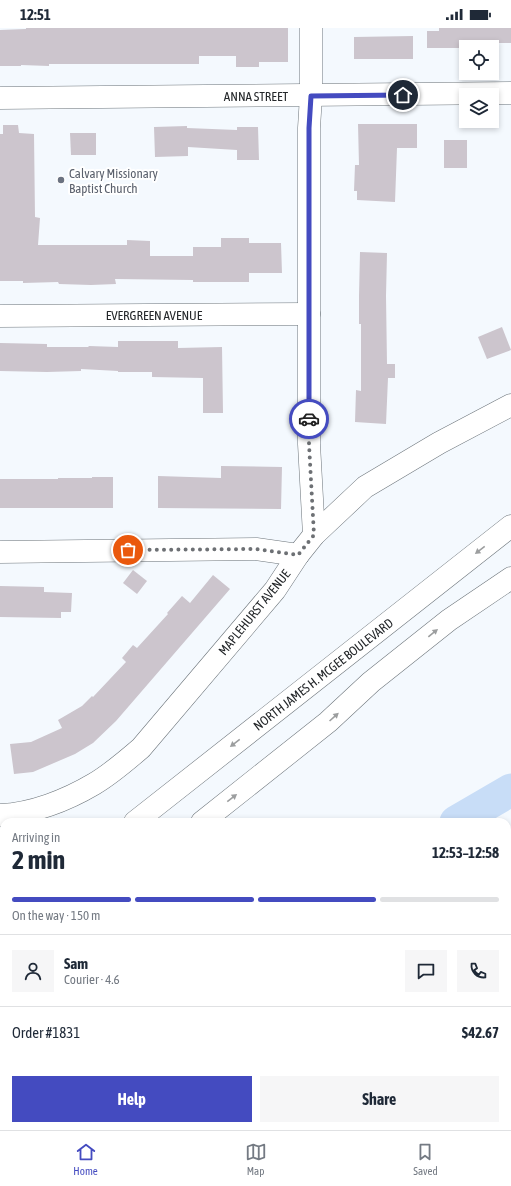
<!DOCTYPE html>
<meta charset="utf-8">
<style>
body{margin:0;font-family:"Asap Condensed",sans-serif;background:#f6f6f7;color:#1f2937;height:100vh;display:flex;flex-direction:column;font-size:15px;white-space:nowrap}
*{box-sizing:border-box;margin:0}
p{font-size:13px;color:#747a83}
.icon{flex:none;width:22px;height:22px;fill:none;stroke:currentColor;stroke-width:2;stroke-linecap:round;stroke-linejoin:round}
.map{position:relative;flex:1;overflow:hidden}
.panel{position:absolute;left:0px;top:790px;width:511px;height:312px;display:flex;flex-direction:column;background:#fff;border-radius:12px 12px 0 0;box-shadow:0 2px 6px #0003}
.panel>*{flex:none}
.fabs{position:absolute;left:459px;top:12px;display:grid;gap:8px}
.fabs a{display:grid;place-items:center;width:40px;height:40px;border-radius:0px;background:#fff;box-shadow:0 2px 6px #0003;font-size:20px}
.pin{position:absolute;display:grid;place-items:center;width:34px;height:34px;color:#fff;margin:-17px;border:2px solid #fff;border-radius:50%;box-shadow:0 1px 4px #0007}
.courier{position:absolute;display:grid;place-items:center;width:40px;height:40px;margin:-20px;border:3px solid #444bc0;border-radius:50%;background:#fff;color:#222;box-shadow:0 1px 5px #0007}
.head em{font-style:normal;font-weight:700}
.head div{display:flex;flex-direction:column-reverse}
.head{display:flex;align-items:center;justify-content:space-between;height:68px;padding:0 12px}
h1{font-size:26px;font-weight:700;line-height:30px}
.bar{display:grid;grid-template-columns:repeat(4,1fr);gap:6px 4px;align-content:center;height:48px;padding:0 12px}
.bar i{height:5px;border-radius:3px;background:#e0e1e3}
.bar .active{background:#444bc0}
.bar p{grid-column:span 4}
.line{display:flex;align-items:center;gap:10px;padding:0 12px;border-top:1px solid #e0e1e3}
.line div{flex:1}
.round{display:grid;place-items:center;flex:none;width:42px;height:42px;border-radius:0px;background:#f6f6f7}
.cta{display:flex;gap:8px;margin-top:auto;padding:8px 12px}
.cta a{flex:1;height:46px;border-radius:0px;background:#444bc0;color:#fff;font-size:16px;font-weight:700;line-height:46px;text-align:center}
.cta a+a{background:#f6f6f7;color:#1f2937}
.status{display:flex;justify-content:space-between;align-items:center;height:28px;padding:0 20px;background:#fff;direction:ltr}
.status svg{height:11px;fill:currentColor}
.tabs{display:flex;justify-content:space-around;align-items:center;height:56px;border-top:1px solid #e0e1e3;background:#fff;font-size:11px;color:#747a83}
.tabs a{display:grid;justify-items:center;gap:2px}
.tabs .active{color:#444bc0}
.map>svg:first-child{display:block}
.green{fill:#aafed7}
.lines{fill:none;stroke-linecap:round;stroke-linejoin:round}
.river{stroke:#c8ddf7;stroke-width:33}
.building{fill:#ccc5cd}
.minor-casing{stroke:#6d757b;stroke-width:23}
.major-casing{stroke:#6d757b;stroke-width:23}
.minor{stroke:#fff;stroke-width:22}
.major{stroke:#fff;stroke-width:22}
.oneway{fill:#9c9e9f}
.done{stroke:#6d7074;stroke-width:4;stroke-dasharray:0 7.2}
.route{stroke:#444bc0;stroke-width:5}
.worship-dot{fill:#6b7280;stroke:#fff;stroke-width:1.5}
.labels{text-anchor:middle;stroke-width:4;stroke-linejoin:round;paint-order:stroke}
.street-label{font-size:13px;fill:#24272a;stroke:#fff}
.worship-label{font-size:13px;fill:#5b616d;stroke:#fff;text-anchor:start}
</style>
<div class="status"><b>12:51</b><svg viewBox="0 0 49 12"><path d="M0 12V9h3v3zM5 12V6h3v6zM10 12V3h3v9zM15 12V0h3v12zM26 1h20v11H26zM47 4h2v5h-2z"/></svg></div>
<div class="map">
<svg width="511" height="1102" viewBox="0 0 511 1102">
<rect width="100%" height="100%" fill="#f4f9fe"/>
<path class="green" d="M511,850v252h-327l6,-4h317v-245z"/>
<g class="lines">
<g class="river">
<path d="M456,794l55,-32"/>
<path d="M43,1102l3,-4"/>
</g>
</g>
<g class="building">
<path d="M26,0h262v34h-29v5h-23v-11h-37v8h-150v2l-28,-1v1h-21v-36l26,-1z"/>
<path d="M439,0h72v15h-42v4l-3,1h-39v-17h12z"/>
<path d="M413,8v23h-59v-22z"/>
<path d="M358,96h59v24h-20l-2,54 -38,-2v-9h-3l1,-26h4z"/>
<path d="M3,97h15l1,8 15,1 1,83 5,1 -2,27h89v-5l23,1v15h43v-9h28v-9h28v5h32l1,30h-33v9h-56v-2l-78,-1 1,5 -25,1 -32,-1 -1,-2 -35,1v-2h-23v-147h3z"/>
<path d="M187,98v2l50,2v-3h21l1,33h-22v-10l-49,-3v9l-33,1 -1,-30z"/>
<path d="M70,105h26v22h-25z"/>
<rect x="444" y="112" width="23" height="28"/>
<path d="M360,224l27,1 -1,43 1,68h8v14h-7l-2,46 -31,-2 1,-32 5,1v-67h-2v-28z"/>
<path d="M502,299l9,23 -24,9 -9,-22z"/>
<path d="M118,313h60v7l44,-1 1,66h-20v-35l-51,-1v-5h-34v-1l-37,-2v2l-34,1 -47,-1v-28l47,1v3h41l1,-1 29,1z"/>
<path d="M221,438l61,1 -1,42 -123,-1v-32l63,2z"/>
<path d="M92,449h21v31h-113v-29h58v-1h34z"/>
<path d="M133,542l14,11 -10,13 -14,-11z"/>
<path d="M213,547l17,14 -114,132 -23,22 -18,11 -42,18 -19,2 -4,-30 21,-2 31,-14 -4,-8 24,-14 10,-10 1,1 33,-35 -4,-4 11,-13 4,3 31,-34 -1,-1 15,-17 8,7z"/>
<path d="M0,558l44,1v5l28,1 -1,19h-10v6l-61,-1z"/>
</g>
<g class="lines">
<g class="minor-casing">
<g id="minor">
<path d="M311,0v68l-2,32v316l5,91"/>
<path d="M0,70l511,-5"/>
<path d="M0,288l309,-2"/>
<path d="M0,524l256,-3 42,6"/>
<path d="M0,787c32,-1 67,-15 94,-31 17,-10 32,-23 47,-36l134,-158 23,-35 16,-20 51,-48 74,-44 72,-38"/>
</g>
</g>
<g class="major-casing">
<g id="major">
<path d="M135,794l376,-296"/>
<path d="M202,794l126,-100 43,-40 78,-62 62,-42"/>
<path d="M0,900l4,-3"/>
<path d="M0,952l4,-3"/>
</g>
</g>
<use href="#minor" class="minor"/>
<use href="#major" class="major"/>
</g>
<defs><path id="oneway-solid" d="M-6-.8H1V-3.2L6.5 0L1 3.2V.8H-6Z"/></defs>
<g class="oneway">
<use href="#oneway-solid" transform="translate(480 522) rotate(142)"/>
<use href="#oneway-solid" transform="translate(433 605) rotate(-39)"/>
<use href="#oneway-solid" transform="translate(334 689) rotate(-42)"/>
<use href="#oneway-solid" transform="translate(235 715) rotate(142)"/>
<use href="#oneway-solid" transform="translate(232 770) rotate(-38)"/>
</g>
<g class="lines">
<path class="done" d="M128,522l128,-1 42,6 16,-20 -5,-91v-25"/>
<path class="route" d="M309,391v-291l2,-32 92,-1"/>
</g>
<circle class="worship-dot" cx="61" cy="152" r="4"/>
<g class="labels">
<g class="street-label">
<text x="256" y="73">ANNA STREET</text>
<text x="154" y="292">EVERGREEN AVENUE</text>
<text transform="translate(254 584) rotate(-51)" y="5">MAPLEHURST AVENUE</text>
<text transform="translate(323 646) rotate(-38)" y="5">NORTH JAMES H. MCGEE BOULEVARD</text>
</g>
<g class="worship-label">
<text x="69" y="150">Calvary Missionary<tspan x="69" dy="15">Baptist Church</tspan></text>
</g>
</g>
</svg>
<div class="fabs">
<a><svg class="icon" aria-label="locate" viewBox="0 0 24 24"><circle cx="12" cy="12" r="6"/><path d="M12 2v4M12 18v4M2 12h4M18 12h4"/></svg></a>
<a><svg class="icon" aria-label="layers" viewBox="0 0 24 24"><path d="M12 4l9 5-9 5-9-5zM3 14l9 5 9-5"/></svg></a>
</div>
<div class="pin" style="left:128px;top:522px;background:#ea580c"><svg class="icon" aria-label="bag" viewBox="0 0 24 24"><path d="M5 8h14l-1 12H6zM9 8a3 3 0 0 1 6 0"/></svg></div>
<div class="pin" style="left:403px;top:67px;background:#1f2937"><svg class="icon" aria-label="home" viewBox="0 0 24 24"><path d="M3 11l9-7 9 7M6 9v11h12V9"/></svg></div>
<div class="courier" style="left:309px;top:391px"><svg class="icon" aria-label="car" viewBox="0 0 24 24"><path d="M5 17H2v-5l4-1 3-4h7l3 4 3 1v5h-3M9 17h6M6 11h13"/><circle cx="7" cy="17" r="2"/><circle cx="17" cy="17" r="2"/></svg></div>
<section class="panel">
<div class="head"><div><h1>2 min</h1><p>Arriving in</p></div><em>12:53–12:58</em></div>
<div class="bar"><i class="active"></i><i class="active"></i><i class="active"></i><i></i><p>On the way · 150 m</p></div>
<div class="line" style="height:72px"><a class="round"><svg class="icon" aria-label="person" viewBox="0 0 24 24"><circle cx="12" cy="8" r="4"/><path d="M4 21q1-7 8-7t8 7"/></svg></a><div><b>Sam</b><p>Courier · 4.6</p></div><a class="round"><svg class="icon" aria-label="chat" viewBox="0 0 24 24"><path d="M4 5h16v11H9l-5 4z"/></svg></a><a class="round"><svg class="icon" aria-label="phone" viewBox="0 0 24 24"><path d="M5 4h4l2 5-3 2q2 4 5 5l2-3 5 2v4C11 20 4 13 5 4z"/></svg></a></div>
<div class="line" style="height:52px"><div>Order #1831</div><b>$42.67</b></div>
<div class="cta"><a>Help</a><a>Share</a></div>
</section>
</div>
<nav class="tabs">
<a class="active"><svg class="icon" aria-label="home" viewBox="0 0 24 24"><path d="M3 11l9-7 9 7M6 9v11h12V9"/></svg>Home</a>
<a><svg class="icon" aria-label="map" viewBox="0 0 24 24"><path d="M3 6l6-2 6 2 6-2v14l-6 2-6-2-6 2zM9 4v14M15 6v14"/></svg>Map</a>
<a><svg class="icon" aria-label="saved" viewBox="0 0 24 24"><path d="M7 4h10v16l-5-4-5 4z"/></svg>Saved</a>
</nav>
